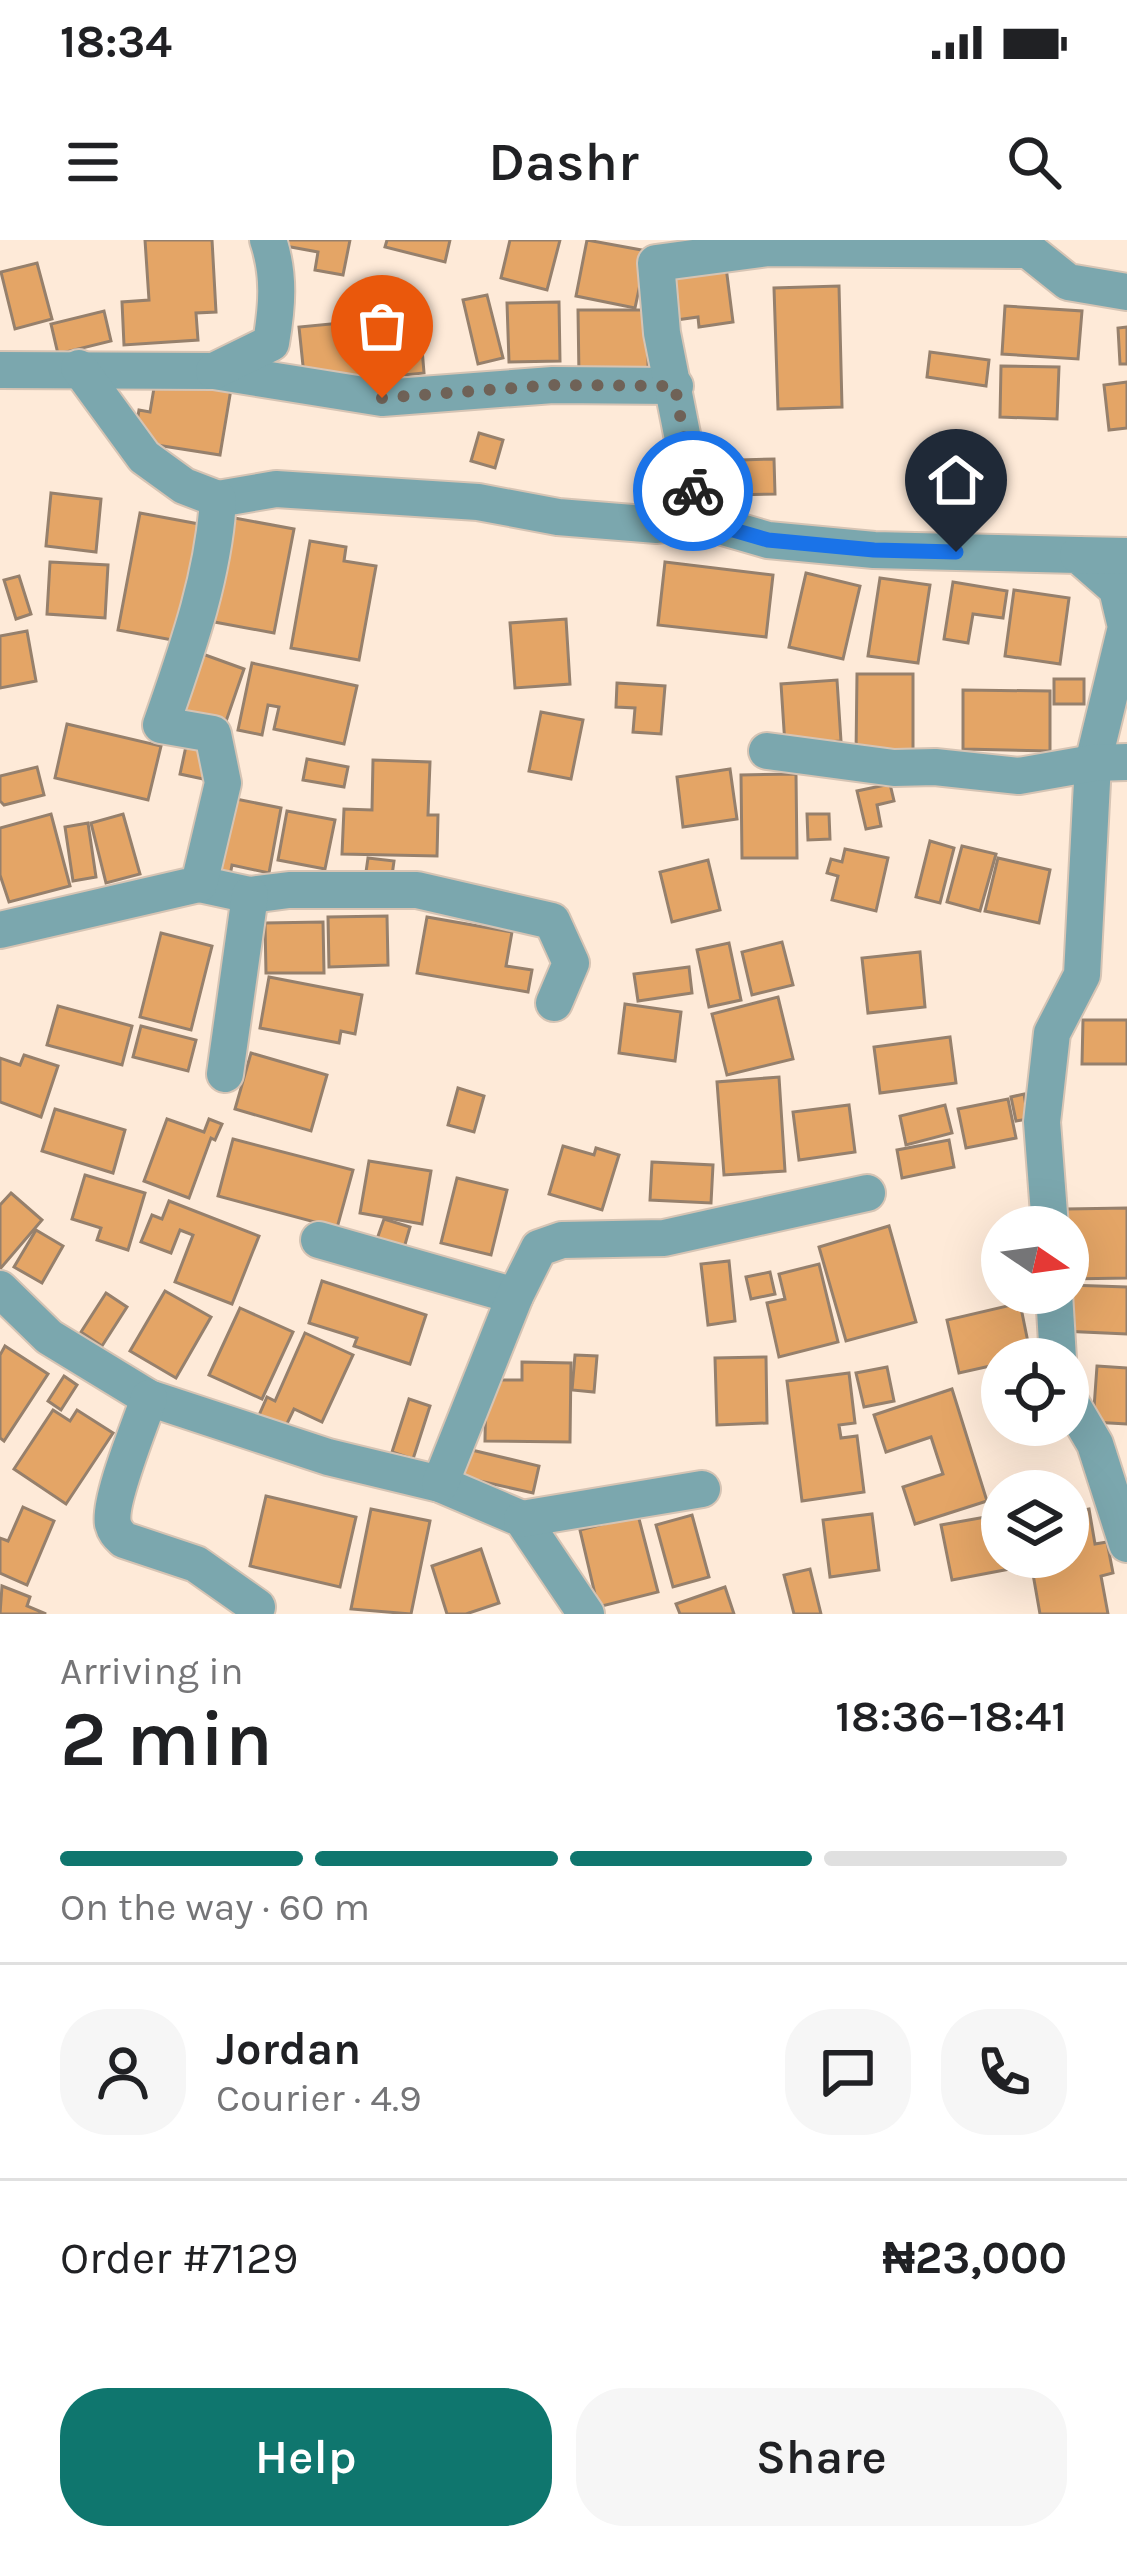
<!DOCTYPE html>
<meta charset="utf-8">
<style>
body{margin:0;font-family:Karla,sans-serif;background:#f6f6f6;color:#202124;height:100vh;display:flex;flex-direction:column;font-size:45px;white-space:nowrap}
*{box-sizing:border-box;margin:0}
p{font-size:39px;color:#757577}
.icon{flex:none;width:66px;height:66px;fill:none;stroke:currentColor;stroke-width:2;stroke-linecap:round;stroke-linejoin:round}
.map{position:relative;height:1374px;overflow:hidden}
.drawer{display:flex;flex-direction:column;background:#fff;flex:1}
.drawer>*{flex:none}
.needle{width:78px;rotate:103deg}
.tools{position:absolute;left:981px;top:966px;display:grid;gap:24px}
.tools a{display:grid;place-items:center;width:108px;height:108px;border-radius:50%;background:#fff;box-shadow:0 12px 48px #0002;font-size:60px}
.pin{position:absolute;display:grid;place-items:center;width:102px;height:102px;color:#fff;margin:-123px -51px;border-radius:50% 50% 50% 0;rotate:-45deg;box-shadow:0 0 12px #0007}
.pin .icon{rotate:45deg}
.courier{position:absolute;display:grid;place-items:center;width:120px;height:120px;margin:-60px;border:9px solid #1a73e8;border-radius:50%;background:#fff;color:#222;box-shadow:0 3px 15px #0007}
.headline em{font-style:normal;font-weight:600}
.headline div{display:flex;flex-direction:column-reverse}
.headline{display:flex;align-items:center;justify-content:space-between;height:204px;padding:0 60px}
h1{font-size:78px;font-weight:600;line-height:90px}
.bar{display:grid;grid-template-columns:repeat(4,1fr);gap:18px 12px;align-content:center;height:144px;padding:0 60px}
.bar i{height:15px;border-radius:9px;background:#e0e0e0}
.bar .current{background:#0f766e}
.bar p{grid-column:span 4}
.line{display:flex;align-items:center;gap:30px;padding:0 60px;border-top:3px solid #e0e0e0}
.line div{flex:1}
.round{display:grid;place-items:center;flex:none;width:126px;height:126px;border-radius:48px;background:#f6f6f6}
.button{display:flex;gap:24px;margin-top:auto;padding:24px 60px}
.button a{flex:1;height:138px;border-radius:48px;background:#0f766e;color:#fff;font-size:48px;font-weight:600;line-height:138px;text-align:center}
.button a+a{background:#f6f6f6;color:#202124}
.status{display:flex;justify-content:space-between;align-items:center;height:84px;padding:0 60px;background:#fff;direction:ltr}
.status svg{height:33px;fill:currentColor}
header{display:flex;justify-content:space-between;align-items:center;height:156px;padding:0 60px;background:#fff;font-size:54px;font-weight:600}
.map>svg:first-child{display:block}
.building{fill:#e4a566;stroke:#96806c;stroke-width:3}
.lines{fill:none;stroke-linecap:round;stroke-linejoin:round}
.minor-casing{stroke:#d6c4b4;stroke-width:40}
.minor{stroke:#7ba7ae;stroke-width:36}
.done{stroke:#6f6257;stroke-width:12;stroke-dasharray:0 21.6}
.route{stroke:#1a73e8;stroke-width:15}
</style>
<div class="status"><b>18:34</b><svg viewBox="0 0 49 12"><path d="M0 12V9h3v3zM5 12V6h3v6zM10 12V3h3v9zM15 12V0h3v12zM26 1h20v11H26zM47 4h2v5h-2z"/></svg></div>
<header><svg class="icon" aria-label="menu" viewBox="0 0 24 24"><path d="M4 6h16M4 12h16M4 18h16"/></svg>Dashr<svg class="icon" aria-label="search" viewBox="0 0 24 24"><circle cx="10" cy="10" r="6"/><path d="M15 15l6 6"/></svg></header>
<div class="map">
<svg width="1127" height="1374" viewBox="0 0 1127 1374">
<rect width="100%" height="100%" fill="#feead8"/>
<g class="building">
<path d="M145,0h67l4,72 -20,1 2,27 -74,5 -2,-43 27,-2z"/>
<path d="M281,0h69l-7,35 -28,-5 3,-18 -38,-7z"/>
<path d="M387,0h63l-5,22 -60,-15z"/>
<path d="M510,0h50l-13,50 -46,-12z"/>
<path d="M587,0l60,11 -12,57 -59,-12z"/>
<path d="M37,23l15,56 -37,10 -14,-57z"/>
<path d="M726,27l7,55 -34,5 -1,-10 -22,3 -6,-45z"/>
<path d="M839,46l3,121 -64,2 -4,-121z"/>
<path d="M487,55l16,63 -25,6 -15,-64z"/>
<path d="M559,62l1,59 -51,1 -2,-59z"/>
<path d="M1005,66l77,5 -4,48 -76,-5z"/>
<path d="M578,70h70v66h-69z"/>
<path d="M104,71l7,30 -53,13 -7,-30z"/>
<path d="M404,77l1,9 15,-2 4,49 -119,12 -6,-58z"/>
<path d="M1127,87v37h-7l-2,-36z"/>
<path d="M930,112l59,8 -3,26 -59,-9z"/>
<path d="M1001,126l58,1 -2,52 -57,-2z"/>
<path d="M156,136l75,13 -11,66 -76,-12 -9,-10 4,-23 11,2z"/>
<path d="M1127,142v46l-18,2 -5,-45z"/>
<path d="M479,193l24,7 -8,28 -24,-7z"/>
<path d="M774,219l1,35 -44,1v11h-22l-1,-45z"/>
<path d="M51,253l50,6 -5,53 -50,-6z"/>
<path d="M140,273l59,11 -21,117 -60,-11z"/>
<path d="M229,277l65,12 -20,104 -65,-12z"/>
<path d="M310,301l36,6 -2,14 32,5 -17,94 -68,-12z"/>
<path d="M50,322l58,3 -3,53 -58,-4z"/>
<path d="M665,322l108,13 -7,62 -108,-12z"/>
<path d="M806,333l54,13 -17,73 -54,-12z"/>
<path d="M19,336l12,38 -15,5 -12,-39z"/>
<path d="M880,338l50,7 -12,78 -50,-7z"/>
<path d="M953,342l54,9 -4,27 -30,-4 -5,29 -24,-4z"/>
<path d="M1014,350l55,8 -9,66 -55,-8z"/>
<path d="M566,379l4,65 -55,4 -5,-65z"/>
<path d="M27,391l9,50 -36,7v-52z"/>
<path d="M197,412l47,17 -20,58 -48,-17z"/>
<path d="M252,423l105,23 -13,58 -70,-15 5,-22 -11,-2 -6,30 -24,-5z"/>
<path d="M857,434h56v81h-57z"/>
<rect x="1054" y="439" width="30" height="25"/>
<path d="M837,440l4,61 -56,4 -4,-61z"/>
<path d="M617,443l48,3 -4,48 -28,-2 2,-24 -19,-1z"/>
<path d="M963,450l87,1v60l-87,-2z"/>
<path d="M541,472l42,8 -12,59 -42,-8z"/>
<path d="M67,484l94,22 -13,54 -93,-22z"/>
<path d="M188,497l24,5 -9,37 -23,-5z"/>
<path d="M307,519l41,8 -4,20 -41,-7z"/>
<path d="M373,520l57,2 -2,53h10l-1,41 -95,-2 2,-45 28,1z"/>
<path d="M37,527l7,28 -40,10 -4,-4v-25z"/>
<path d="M730,529l7,50 -54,8 -6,-50z"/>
<path d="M796,534l1,84h-55l-1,-83z"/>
<path d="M890,544l4,17 -17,4 4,21 -15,3 -9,-38z"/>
<path d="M226,557l55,11 -12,65 -37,-8 -3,16 -19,-4z"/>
<path d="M287,571l48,9 -10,49 -47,-9z"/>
<path d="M51,574l19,72 -61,16 -9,-27v-47z"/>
<path d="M123,574l17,60 -34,9 -15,-60z"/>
<path d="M807,574h22l1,25 -22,1z"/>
<path d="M88,583l8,54 -23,4 -8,-54z"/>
<path d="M930,601l24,7 -14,55 -24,-6z"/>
<path d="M962,606l34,8 -16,57 -33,-9z"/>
<path d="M845,609l43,9 -12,53 -44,-11 6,-24 -11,-3 4,-14 11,3z"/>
<path d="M368,618l26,3 -3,22 -26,-4z"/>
<path d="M998,618l52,12 -11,53 -54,-12z"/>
<path d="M708,620l12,50 -48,12 -12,-50z"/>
<path d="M387,676l1,49 -59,2 -1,-50z"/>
<path d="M427,677l85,15 -6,34 26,4 -4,22 -111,-19z"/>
<path d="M323,682l1,51h-58l-1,-50z"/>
<path d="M161,693l51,13 -21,84 -51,-13z"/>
<path d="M782,702l11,43 -41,10 -10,-43z"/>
<path d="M729,703l12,57 -32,7 -12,-57z"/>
<path d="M920,712l5,55 -57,6 -6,-55z"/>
<path d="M689,727l3,26 -54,8 -4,-27z"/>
<path d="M269,737l93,18 -7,39 -14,-3 -2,12 -79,-15z"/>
<path d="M778,757l15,62 -66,16 -15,-61z"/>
<path d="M625,764l56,8 -6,49 -56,-8z"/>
<path d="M58,766l74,20 -10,39 -75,-20z"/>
<path d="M1083,780h44v44h-45z"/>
<path d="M141,786l55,14 -8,31 -55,-14z"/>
<path d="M950,797l6,46 -76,10 -6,-46z"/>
<path d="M251,813l76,22 -16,56 -76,-22z"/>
<path d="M24,815l34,11 -17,51 -41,-15v-44l20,7z"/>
<path d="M779,837l6,94 -61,4 -7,-93z"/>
<path d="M458,848l26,8 -10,36 -26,-7z"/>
<path d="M1024,854l4,25 -12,2 -5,-24z"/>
<path d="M1008,859l8,39 -50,10 -8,-39z"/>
<path d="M849,865l6,47 -56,8 -6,-48z"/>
<path d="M945,865l7,28 -46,12 -6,-29z"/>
<path d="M55,869l70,21 -12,43 -71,-22z"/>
<path d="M167,879l37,13 5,-13 13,5 -7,16 -4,-2 -22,60 -45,-17z"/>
<path d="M233,899l120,31 -16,58 -119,-32z"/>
<path d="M949,900l5,27 -52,11 -5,-28z"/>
<path d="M563,906l31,9 2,-7 23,7 -17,55 -53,-16z"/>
<path d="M369,921l62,10 -9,53 -62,-11z"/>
<path d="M652,922l61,3 -2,38 -61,-3z"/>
<path d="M85,935l60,18 -17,57 -31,-10 4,-12 -29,-9z"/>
<path d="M457,938l50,12 -16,65 -50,-12z"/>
<path d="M11,953l31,27 -42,49v-64z"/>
<path d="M169,961l90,35 -27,68 -57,-22 18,-47 -13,-5 -9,23 -30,-11 11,-27 10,4z"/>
<path d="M1127,968v70l-59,1 -1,-70z"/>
<path d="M384,979l26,8 -6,21 -27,-9z"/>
<path d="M889,986l27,96 -70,19 -27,-94z"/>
<path d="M36,990l27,16 -21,37 -28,-16z"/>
<path d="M729,1021l6,60 -27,4 -7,-61z"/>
<path d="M819,1024l19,78 -59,15 -12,-54 18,-4 -6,-25z"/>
<path d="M770,1032l5,22 -24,5 -5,-22z"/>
<path d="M322,1041l104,34 -16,49 -56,-18 3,-8 -48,-15z"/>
<path d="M1068,1045l59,2v47l-65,-3z"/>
<path d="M165,1051l46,26 -35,61 -46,-27z"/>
<path d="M106,1053l21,14 -25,39 -21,-14z"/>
<path d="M1020,1063l11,54 -29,2v19l-9,2 -3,-14 -31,7 -12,-53z"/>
<path d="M240,1068l53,24 -31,67 -53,-24z"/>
<path d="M305,1093l48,22 -31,67 -28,-13 -12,25 -26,-12 11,-25 8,4z"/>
<path d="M5,1106l43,28 -44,67 -4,-3v-83z"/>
<path d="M575,1115l22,1 -3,36 -22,-2z"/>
<path d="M766,1117l1,66 -50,2 -2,-67z"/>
<path d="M522,1122l49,1 -1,79 -85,-1 1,-61h36z"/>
<path d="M1097,1126l30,2v56l-34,-2z"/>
<path d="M887,1127l7,34 -30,6 -8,-34z"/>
<path d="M849,1133l6,50 -16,2 2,13 16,-2 7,56 -62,9 -15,-120z"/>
<path d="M64,1136l13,9 -16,25 -13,-9z"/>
<path d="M952,1149l35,112 -72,23 -12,-37 40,-13 -12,-37 -45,15 -12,-37z"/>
<path d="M409,1159l21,7 -17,53 -21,-7z"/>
<path d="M53,1170l17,11 7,-11 36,23 -47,71 -52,-35z"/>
<path d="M459,1207l80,19 -6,27 -80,-18z"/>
<path d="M266,1256l90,21 -16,70 -90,-21z"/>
<path d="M23,1267l31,14 -27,64 -27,-12v-35l8,3z"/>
<path d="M371,1269l59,12 -19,93 -60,-5z"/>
<path d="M1089,1269l6,35 12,-2 6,31 -12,3 7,38h-68l-10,-57h38v-44z"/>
<path d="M872,1274l7,56 -49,7 -7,-57z"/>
<path d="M1002,1274v43h11l2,11 -63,12 -11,-55z"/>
<path d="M638,1275l20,77 -60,15 -18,-77z"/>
<path d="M692,1275l17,62 -36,10 -17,-62z"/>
<path d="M481,1309l18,54 -33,11h-19l-15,-48z"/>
<path d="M810,1329l11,45h-27l-10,-39z"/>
<path d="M2,1346l28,11 -3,9 19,8h-46z"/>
<path d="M725,1347l9,27h-54l-4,-10z"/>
</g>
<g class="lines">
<g class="minor-casing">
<g id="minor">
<path d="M0,130l214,1 168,27 171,-13 122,1"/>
<path d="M214,131l57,-28c6,-36 9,-68 -3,-103"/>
<path d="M218,259l58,-10 202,13 80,15 99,8 42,-5 69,20 106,10 204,5 39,34 9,38 -33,136 -11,212 -30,58 -10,89 8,105"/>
<path d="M699,280l-37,-187 -6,-70 113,-15 259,2 40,32 59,10"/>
<path d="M1078,315l49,1"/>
<path d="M767,511l127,17 41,-1 84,9 74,-13 34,-1"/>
<path d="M199,644l51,11 39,-5h128l135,31 19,42 -17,40"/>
<path d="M0,690l199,-46 24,-101 -10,-49 -52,-9c25,-72 53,-149 57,-226l-34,-13 -40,-29 -65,-89"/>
<path d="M225,834l25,-179"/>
<path d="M319,1000l196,56"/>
<path d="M0,1049l49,48 100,61 179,59 112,27 82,35 64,95"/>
<path d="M1054,1053l4,66"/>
<path d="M149,1158c-8,25 -41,103 -36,126 2,8 6,11 11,16l72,24 61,43"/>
<path d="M1068,1158l27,46 32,100"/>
<path d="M440,1244l75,-188 24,-48 23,-8 102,-2 203,-45"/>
<path d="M522,1279l180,-30"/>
</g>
</g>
<use href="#minor" class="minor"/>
</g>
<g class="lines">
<path class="done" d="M382,158l171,-13 122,1 18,105"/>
<path class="route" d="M693,251l6,29 69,20 106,10 82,2"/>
</g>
</svg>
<div class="tools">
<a><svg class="needle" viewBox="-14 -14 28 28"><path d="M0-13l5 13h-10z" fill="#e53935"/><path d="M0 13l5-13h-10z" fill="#757577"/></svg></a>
<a><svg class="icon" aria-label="locate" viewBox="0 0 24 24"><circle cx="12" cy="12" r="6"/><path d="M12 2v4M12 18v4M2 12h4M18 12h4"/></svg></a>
<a><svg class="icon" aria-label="layers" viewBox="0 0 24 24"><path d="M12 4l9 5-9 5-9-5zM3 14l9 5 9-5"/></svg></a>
</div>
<div class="pin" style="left:382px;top:158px;background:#ea580c"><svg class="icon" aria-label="bag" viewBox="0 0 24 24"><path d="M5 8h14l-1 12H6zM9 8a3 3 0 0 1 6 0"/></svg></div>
<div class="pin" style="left:956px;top:312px;background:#1f2937"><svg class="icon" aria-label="home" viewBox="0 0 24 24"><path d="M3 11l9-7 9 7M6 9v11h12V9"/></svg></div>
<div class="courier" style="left:693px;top:251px"><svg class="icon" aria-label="bike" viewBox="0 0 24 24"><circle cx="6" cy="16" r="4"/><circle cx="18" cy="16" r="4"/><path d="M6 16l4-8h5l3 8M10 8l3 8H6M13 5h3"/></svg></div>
</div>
<section class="drawer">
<div class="headline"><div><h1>2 min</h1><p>Arriving in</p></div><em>18:36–18:41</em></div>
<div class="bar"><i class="current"></i><i class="current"></i><i class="current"></i><i></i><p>On the way · 60 m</p></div>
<div class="line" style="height:216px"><a class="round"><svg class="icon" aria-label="person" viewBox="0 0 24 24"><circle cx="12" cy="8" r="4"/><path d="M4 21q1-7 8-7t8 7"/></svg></a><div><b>Jordan</b><p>Courier · 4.9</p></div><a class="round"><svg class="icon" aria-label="chat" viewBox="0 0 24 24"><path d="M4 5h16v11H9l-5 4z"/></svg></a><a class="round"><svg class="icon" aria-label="phone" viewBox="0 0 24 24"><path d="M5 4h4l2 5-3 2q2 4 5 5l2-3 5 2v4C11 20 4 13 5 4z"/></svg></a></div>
<div class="line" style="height:156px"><div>Order #7129</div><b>₦23,000</b></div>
<div class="button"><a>Help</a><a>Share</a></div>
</section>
